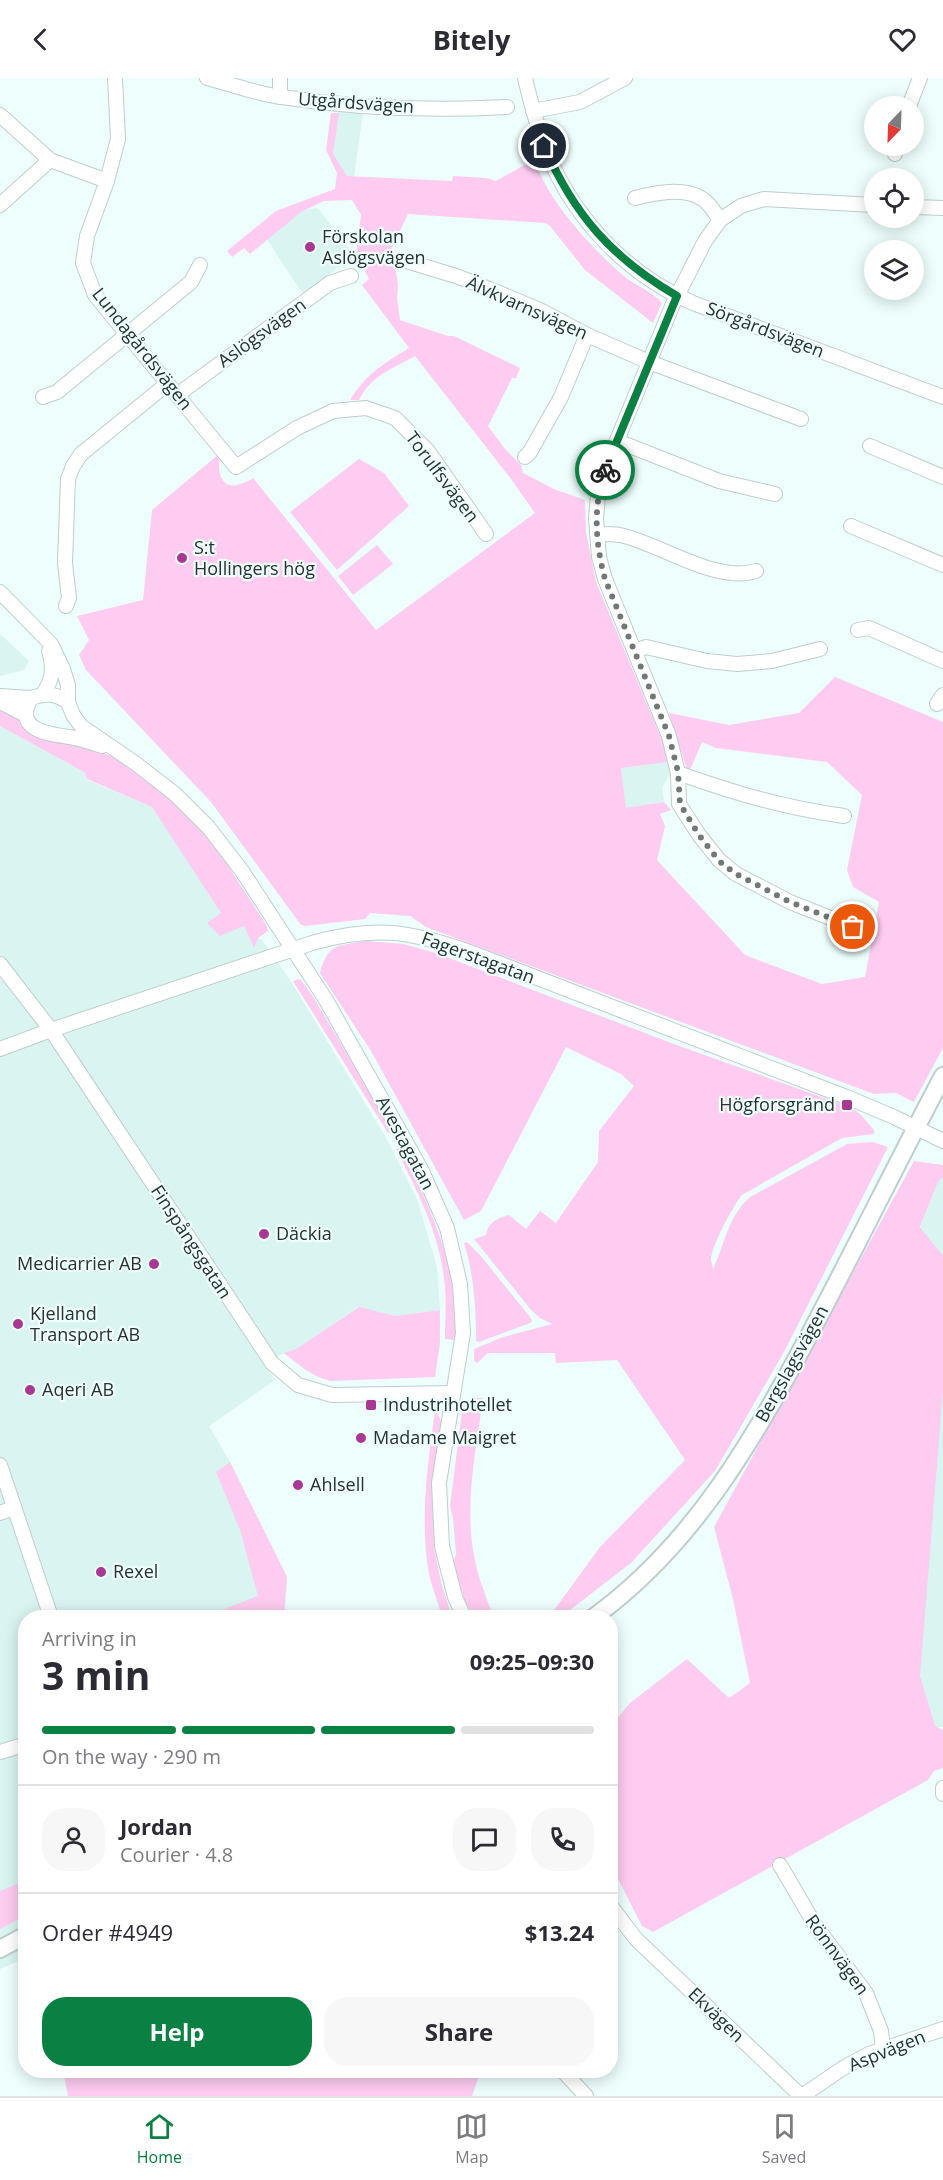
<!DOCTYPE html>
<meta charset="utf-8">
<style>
body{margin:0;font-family:"Open Sans",sans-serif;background:#f7f7f7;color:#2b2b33;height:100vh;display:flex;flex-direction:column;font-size:22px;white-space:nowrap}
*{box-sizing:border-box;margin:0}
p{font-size:20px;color:#7c7c81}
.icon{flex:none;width:33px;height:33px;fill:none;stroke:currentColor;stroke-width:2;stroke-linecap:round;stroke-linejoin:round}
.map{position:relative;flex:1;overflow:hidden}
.sheet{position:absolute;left:18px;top:1532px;width:600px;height:468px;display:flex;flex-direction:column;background:#fff;border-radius:24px;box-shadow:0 3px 15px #0003}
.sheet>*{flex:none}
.needle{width:39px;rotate:203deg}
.buttons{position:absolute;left:864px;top:18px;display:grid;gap:12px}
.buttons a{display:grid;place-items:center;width:60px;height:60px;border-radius:50%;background:#fff;box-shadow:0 3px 15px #0003;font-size:30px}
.pin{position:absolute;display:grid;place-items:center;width:51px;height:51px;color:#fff;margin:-26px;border:3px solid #fff;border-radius:50%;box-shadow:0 2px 6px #0007}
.courier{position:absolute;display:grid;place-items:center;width:60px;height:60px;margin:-30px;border:4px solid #0b8043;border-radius:50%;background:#fff;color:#222;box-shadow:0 2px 8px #0007}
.headline em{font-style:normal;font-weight:700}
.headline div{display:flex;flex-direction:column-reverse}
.headline{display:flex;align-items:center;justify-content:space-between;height:102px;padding:0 24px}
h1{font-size:39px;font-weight:700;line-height:45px}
.bar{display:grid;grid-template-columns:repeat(4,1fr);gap:9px 6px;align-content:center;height:72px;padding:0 24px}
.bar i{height:8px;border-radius:4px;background:#e1e1e2}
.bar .selected{background:#0b8043}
.bar p{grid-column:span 4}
.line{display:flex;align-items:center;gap:15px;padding:0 24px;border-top:2px solid #e1e1e2}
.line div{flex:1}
.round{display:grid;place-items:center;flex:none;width:63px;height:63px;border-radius:24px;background:#f7f7f7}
.cta{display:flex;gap:12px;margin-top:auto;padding:12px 24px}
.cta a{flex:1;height:69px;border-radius:24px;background:#0b8043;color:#fff;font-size:24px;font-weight:700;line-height:69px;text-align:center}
.cta a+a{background:#f7f7f7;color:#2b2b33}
header{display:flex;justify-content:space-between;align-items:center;height:78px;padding:0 24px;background:#fff;font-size:27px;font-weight:700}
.dock{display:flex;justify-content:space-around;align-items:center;height:84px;border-top:2px solid #e1e1e2;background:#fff;font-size:16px;color:#7c7c81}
.dock a{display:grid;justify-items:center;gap:3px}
.dock .selected{color:#0b8043}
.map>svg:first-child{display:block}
.built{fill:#d9f4f1}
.green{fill:#fdccf0}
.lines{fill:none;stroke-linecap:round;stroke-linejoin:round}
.minor-casing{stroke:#bdcecd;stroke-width:16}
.major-casing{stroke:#bdcecd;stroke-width:20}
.minor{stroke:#fff;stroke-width:14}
.major{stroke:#fff;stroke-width:16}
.done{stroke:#6e7978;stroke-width:6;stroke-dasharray:0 10.8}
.route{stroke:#0b8043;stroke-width:8}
.poi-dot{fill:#a83894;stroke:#edfefd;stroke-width:2}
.labels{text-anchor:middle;stroke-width:4.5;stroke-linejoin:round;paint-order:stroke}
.street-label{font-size:18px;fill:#2a3130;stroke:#edfefd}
.poi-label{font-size:18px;fill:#2a3130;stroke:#edfefd;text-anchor:start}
</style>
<header><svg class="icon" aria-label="back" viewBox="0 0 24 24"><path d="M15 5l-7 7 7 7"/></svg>Bitely<svg class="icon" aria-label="heart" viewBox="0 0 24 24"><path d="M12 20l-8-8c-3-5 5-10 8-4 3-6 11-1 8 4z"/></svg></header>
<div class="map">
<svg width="943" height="2018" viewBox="0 0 943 2018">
<rect width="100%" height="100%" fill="#edfefd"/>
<g class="built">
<path d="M338,33l25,2 -9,63h-8l-13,-21z"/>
<path d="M318,130l36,48 -51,38 -37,-56 34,-28z"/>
<path d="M0,556l29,27 -5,9 -24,6z"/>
<path d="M0,648l84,46 3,8 65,27 70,106 -14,10 36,3 10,21 3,-9 5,2 28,40 95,156 32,63 20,68 3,43 -44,6 -38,-9 -62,42 -34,13 13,18 -66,46 21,36 57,115 -3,40h-258l-1,341 -25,11z"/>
<path d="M668,684l2,13 -8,12 2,15 -38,7 -5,-41z"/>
<path d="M943,1099v79l-23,-28 18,-46z"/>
<path d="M943,1312v337h-14l-13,-52z"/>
</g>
<g class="green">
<path d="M331,35h8l-6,41 14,22 105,5 1,-5 33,2 10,3 39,-22c10,39 58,91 89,117 12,10 28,15 38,27l-9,20 -68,-53 -35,-44 -5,-3 -137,-9 -16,34 6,36 -1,15 3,21 48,16h6l66,32 -4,10h-4l-24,48 17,23 16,16 2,8 31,16 31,11 1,32 10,50 68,163 4,17 -47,6 5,40 38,-6 7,8 -11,4 5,12 -8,34 88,95 77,29 43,-7 14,-75 -26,-15 -6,-17 15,-75 -35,-33 -111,-14 -14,-6 -12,28 -4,-3 -17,-54 60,12 70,-12 36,-36 108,45v326l-29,54 -18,-9 -22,1 -448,-167 -16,-11 -40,-3 -5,6 -59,7 -5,-1 -90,-123 -125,-132 -7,-15 10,-15 -12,-24 66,-16 9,-90 67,-56c1,6 -1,14 1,20 5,18 22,11 33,4l123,152 159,-117 -24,-34 -96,-123c-21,12 -45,20 -56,44h-9c16,-26 33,-36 59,-52l-47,-63 7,-6 -13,-25 5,-39 -9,-15 -28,1 -23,11 -51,42 -6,-6 -12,9 -5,-6 49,-40 59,-22 2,-16 -11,-23z"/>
<path d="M359,381l25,14 25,33 -72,64 -47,-58z"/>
<path d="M377,467l16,19 -40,31 -15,-19z"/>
<path d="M0,629l115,51 30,19 51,47 23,28 48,74 1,5 -10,7 -4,10 -10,-22 -24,10 -13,-13 14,-10 -69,-106 -65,-28 -3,-7 -84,-46z"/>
<path d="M366,863l38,3 32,9 238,91 178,64 9,7 13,15v4l-32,4 -100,57c-9,11 -30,50 -31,64 0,1 2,9 2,10 12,-25 15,-53 37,-72l97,-53 26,-2 15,5 -104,205 -69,119 -84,92 -70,54h-12l51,-70 85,-87 -68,-100 -61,3 -1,-10h-67l-11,10 -3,-2v-12l29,-12 49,-13 -12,-6 -9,-8 -57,-71 12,-4c2,-13 12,-17 23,-20l17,14 14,-18 16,12 42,-61 1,-31 35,-45 -13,-12 -55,-27 -85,164 -17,9 -93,-169 -51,-78c8,-31 19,-27 46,-32z"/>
<path d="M300,901l14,19 78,133 -4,2 -95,-152z"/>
<path d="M400,1069c32,64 59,120 55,193l-10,-1c0,-20 2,-41 -1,-60 -5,-47 -27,-88 -48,-130z"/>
<path d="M914,1083l29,4v12l-5,5 -18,45 23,29v134l-23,286 15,50 8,4v38l-9,3 -6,9 -275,152 -11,-6 -31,-61v-139l19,-23 57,-44 42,39 21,-15 -17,-84 -19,-72z"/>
<path d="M467,1164l13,13 50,62 2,4 -2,2 -51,19 -3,-1c0,-34 -2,-66 -12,-98z"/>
<path d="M359,1229l37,9 44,-6v33l-5,34 -105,4c-19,-5 -31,-16 -46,-28l12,-4z"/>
<path d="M477,1320h6c-9,68 -24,127 1,193 3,9 6,18 11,26h-21l-9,-16 -12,-38 3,-9 -3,-36 -3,-12 12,-95z"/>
<path d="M435,1332l7,12 -9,82 1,43 7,35 11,35h-10c-4,-16 -12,-33 -14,-49 -8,-54 0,-105 7,-158z"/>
<path d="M230,1384l57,115 -3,40h-74l4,-4 44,-17 -18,-66 -24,-58z"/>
<path d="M25,1803v35l-25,13v-38z"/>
<path d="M63,1992h418l-9,26h-404z"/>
</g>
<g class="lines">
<g class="minor-casing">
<g id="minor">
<path d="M115,0l3,61 -11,42 -20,55 -4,27 12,32 141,172 61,-39 36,-17 33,-3 29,10 33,33 58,83"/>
<path d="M207,0c24,6 50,16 75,19 72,11 153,14 225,10"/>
<path d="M525,0c5,22 11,44 19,66 25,70 81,130 149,159l250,94"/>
<path d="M280,19v-19"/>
<path d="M909,28l11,-28"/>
<path d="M533,33l47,-9 45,-24"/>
<path d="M0,37l50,45 57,21"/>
<path d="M895,76l1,-8"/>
<path d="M635,120c20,-5 47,-11 66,0 8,4 14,15 19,22"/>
<path d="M0,127l50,-45"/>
<path d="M914,129l29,1"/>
<path d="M403,182l53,16 41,16 45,19 45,24 62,27 152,57"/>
<path d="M177,317l153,-112 21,-7"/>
<path d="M43,319l14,-5 134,-110 9,-17"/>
<path d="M617,363l102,40 56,13"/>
<path d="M870,368l73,31"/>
<path d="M525,379l5,-5 31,-55 26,-62"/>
<path d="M851,448l92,39"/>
<path d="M597,456c7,0 16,0 23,1 39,8 96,49 136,36"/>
<path d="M0,514l51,52 12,25 5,16v17l5,13 8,11 54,37 40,31 34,34 33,43 84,129 96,171 25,57 13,56 3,49 -24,150 3,63 13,51 9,20"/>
<path d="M66,528l3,-8 -4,-35 3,-84 5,-13 8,-12 86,-70"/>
<path d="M858,552l11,-2 74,33"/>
<path d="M635,573l11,-4 61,14 30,3 35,-3 48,-12"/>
<path d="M43,616c10,-15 11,-26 6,-43"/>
<path d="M0,618l31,2"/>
<path d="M0,624l26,13"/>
<path d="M68,624c-13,-9 -23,-9 -37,-4 -19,35 22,36 44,40 9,2 18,5 27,8"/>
<path d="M937,626l6,-9"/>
<path d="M678,695c56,20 107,35 166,43"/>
<path d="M868,852l-15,-3 -63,-25 -54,-28 -17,-14 -20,-25 -20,-31 -1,-31 -9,-37 -64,-157 -6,-22 -3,-39 2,-22 6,-24 69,-168 32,-63 15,-21 21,-14 23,-7 110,6"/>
<path d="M0,886l51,66 221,333 26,22 34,10 121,-2"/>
<path d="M0,971l51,-19 261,-87c62,-18 99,-12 158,9l379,146 45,19 49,24"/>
<path d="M0,1387l51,152"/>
<path d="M0,1435l14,-5"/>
<path d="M0,1674l26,-8"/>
<path d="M943,1710v6"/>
<path d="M780,1787l37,63 49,65 15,38 2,17"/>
<path d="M610,1827l26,34 165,157"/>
<path d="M562,1992l24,26"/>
<path d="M802,2018l41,-28 26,-14 74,-25"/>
</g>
</g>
<g class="major-casing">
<g id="major">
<path d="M594,1539c102,-74 162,-182 220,-291 44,-83 85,-167 129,-250"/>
<path d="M0,1871l26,-14"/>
</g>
</g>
<use href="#minor" class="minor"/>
<use href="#major" class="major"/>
</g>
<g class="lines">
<path class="done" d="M605,392c-12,36 -10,72 0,109l64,157 9,36 2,32 19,31 20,26 17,13 54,28 63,25"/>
<path class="route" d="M544,68c30,69 68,112 133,150l-72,174"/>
</g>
<g class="poi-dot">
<circle cx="310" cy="169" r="6"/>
<circle cx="182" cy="480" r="6"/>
<rect x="841" y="1021" width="12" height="12" rx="3"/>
<circle cx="264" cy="1156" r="6"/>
<circle cx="154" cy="1186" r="6"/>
<circle cx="18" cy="1246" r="6"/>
<circle cx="30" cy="1312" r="6"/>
<rect x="365" y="1321" width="12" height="12" rx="3"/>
<circle cx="361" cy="1360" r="6"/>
<circle cx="298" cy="1407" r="6"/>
<circle cx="101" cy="1494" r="6"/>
</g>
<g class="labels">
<g class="street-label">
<text transform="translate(356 25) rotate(4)" y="6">Utgårdsvägen</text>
<text transform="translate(527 230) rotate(24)" y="6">Älvkvarnsvägen</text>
<text transform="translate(765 252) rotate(21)" y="6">Sörgårdsvägen</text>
<text transform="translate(262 255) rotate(-36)" y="6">Aslögsvägen</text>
<text transform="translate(142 271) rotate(52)" y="6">Lundagårdsvägen</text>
<text transform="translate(442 399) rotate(53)" y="6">Torulfsvägen</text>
<text transform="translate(478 880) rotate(20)" y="6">Fagerstagatan</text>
<text transform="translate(405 1065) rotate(62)" y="6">Avestagatan</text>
<text transform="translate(191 1164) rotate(57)" y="6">Finspångsgatan</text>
<text transform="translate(792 1286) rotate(-61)" y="6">Bergslagsvägen</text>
<text transform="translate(837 1877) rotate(54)" y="6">Rönnvägen</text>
<text transform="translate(716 1937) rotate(44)" y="6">Ekvägen</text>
<text transform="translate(887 1973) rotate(-22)" y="6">Aspvägen</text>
</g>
<g class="poi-label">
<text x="322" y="165">Förskolan<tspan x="322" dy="21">Aslögsvägen</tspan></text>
<text x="194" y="476">S:t<tspan x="194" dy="21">Hollingers hög</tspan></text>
<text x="835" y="1033" text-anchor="end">Högforsgränd</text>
<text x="276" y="1162">Däckia</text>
<text x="142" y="1192" text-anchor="end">Medicarrier AB</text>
<text x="30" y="1242">Kjelland<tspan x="30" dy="21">Transport AB</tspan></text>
<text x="42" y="1318">Aqeri AB</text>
<text x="383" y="1333">Industrihotellet</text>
<text x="373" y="1366">Madame Maigret</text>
<text x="310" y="1413">Ahlsell</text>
<text x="113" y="1500">Rexel</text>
</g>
</g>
</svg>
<div class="buttons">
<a><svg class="needle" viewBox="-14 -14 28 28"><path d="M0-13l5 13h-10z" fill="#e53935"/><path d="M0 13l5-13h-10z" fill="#7c7c81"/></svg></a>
<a><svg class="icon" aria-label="locate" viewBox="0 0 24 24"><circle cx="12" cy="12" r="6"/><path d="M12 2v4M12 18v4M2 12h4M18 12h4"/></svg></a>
<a><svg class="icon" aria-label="layers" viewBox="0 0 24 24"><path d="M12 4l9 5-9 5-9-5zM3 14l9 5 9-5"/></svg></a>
</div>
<div class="pin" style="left:853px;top:849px;background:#ea580c"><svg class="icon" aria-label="bag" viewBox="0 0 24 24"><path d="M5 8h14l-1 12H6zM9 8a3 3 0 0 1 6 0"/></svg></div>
<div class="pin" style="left:544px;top:68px;background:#1f2937"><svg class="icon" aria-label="home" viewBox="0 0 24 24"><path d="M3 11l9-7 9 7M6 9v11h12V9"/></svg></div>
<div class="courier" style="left:605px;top:392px"><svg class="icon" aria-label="bike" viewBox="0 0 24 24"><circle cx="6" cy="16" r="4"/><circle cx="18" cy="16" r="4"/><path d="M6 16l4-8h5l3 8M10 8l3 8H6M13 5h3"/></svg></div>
<section class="sheet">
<div class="headline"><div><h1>3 min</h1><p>Arriving in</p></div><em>09:25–09:30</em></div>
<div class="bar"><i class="selected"></i><i class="selected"></i><i class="selected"></i><i></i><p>On the way · 290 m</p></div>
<div class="line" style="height:108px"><a class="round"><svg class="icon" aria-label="person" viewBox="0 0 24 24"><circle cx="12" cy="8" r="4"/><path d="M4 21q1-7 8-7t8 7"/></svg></a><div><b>Jordan</b><p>Courier · 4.8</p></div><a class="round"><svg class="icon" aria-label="chat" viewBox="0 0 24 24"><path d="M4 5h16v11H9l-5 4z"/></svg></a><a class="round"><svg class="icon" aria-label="phone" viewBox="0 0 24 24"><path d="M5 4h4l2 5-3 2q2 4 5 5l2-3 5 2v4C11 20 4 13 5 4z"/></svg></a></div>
<div class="line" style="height:78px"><div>Order #4949</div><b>$13.24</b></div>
<div class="cta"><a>Help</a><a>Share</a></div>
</section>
</div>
<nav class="dock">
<a class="selected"><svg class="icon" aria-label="home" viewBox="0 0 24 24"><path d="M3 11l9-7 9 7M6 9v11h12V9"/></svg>Home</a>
<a><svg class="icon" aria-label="map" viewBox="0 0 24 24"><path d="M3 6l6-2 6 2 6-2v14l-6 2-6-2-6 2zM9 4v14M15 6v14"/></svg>Map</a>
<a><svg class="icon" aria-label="saved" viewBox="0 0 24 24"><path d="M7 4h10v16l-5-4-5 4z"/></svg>Saved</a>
</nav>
